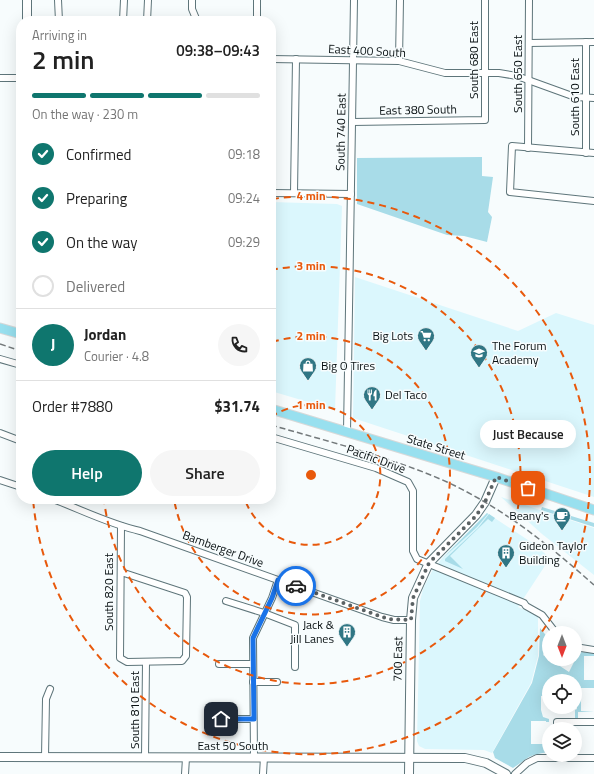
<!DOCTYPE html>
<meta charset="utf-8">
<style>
body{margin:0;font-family:"Titillium Web",sans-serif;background:#f6f6f6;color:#222;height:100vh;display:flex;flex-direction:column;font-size:15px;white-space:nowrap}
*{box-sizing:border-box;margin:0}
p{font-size:13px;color:#767676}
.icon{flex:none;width:22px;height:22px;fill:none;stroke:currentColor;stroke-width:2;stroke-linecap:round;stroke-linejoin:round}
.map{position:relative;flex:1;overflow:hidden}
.panel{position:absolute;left:16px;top:16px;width:260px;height:488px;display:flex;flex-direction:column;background:#fff;border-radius:16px;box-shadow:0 4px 16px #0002}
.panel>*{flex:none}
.needle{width:26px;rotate:180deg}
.buttons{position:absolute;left:542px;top:626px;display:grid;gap:8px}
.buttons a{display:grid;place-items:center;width:40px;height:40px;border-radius:50%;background:#fff;box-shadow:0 4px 16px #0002;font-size:20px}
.pin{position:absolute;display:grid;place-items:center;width:34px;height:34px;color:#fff;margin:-17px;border-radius:8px;box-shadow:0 2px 6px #0006}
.courier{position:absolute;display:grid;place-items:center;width:40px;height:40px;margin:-20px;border:3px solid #1a73e8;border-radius:50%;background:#fff;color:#222;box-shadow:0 1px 5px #0007}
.bubble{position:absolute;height:28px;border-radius:14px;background:#fff;box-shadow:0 4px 16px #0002;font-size:13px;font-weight:600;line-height:28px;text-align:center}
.summary em{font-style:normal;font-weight:600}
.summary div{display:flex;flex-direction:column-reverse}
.summary{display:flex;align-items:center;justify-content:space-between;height:68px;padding:0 16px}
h1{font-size:26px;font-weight:600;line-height:30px}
.bar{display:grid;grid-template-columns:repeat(4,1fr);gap:6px 4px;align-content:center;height:48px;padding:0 16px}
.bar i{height:5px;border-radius:3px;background:#e0e0e0}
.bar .active{background:#0f766e}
.bar p{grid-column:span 4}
.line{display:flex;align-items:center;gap:10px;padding:0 16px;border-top:1px solid #e0e0e0}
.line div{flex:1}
.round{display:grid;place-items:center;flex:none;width:42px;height:42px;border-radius:21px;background:#f6f6f6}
ol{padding:0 16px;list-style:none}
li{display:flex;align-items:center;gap:12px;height:44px}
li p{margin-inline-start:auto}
li .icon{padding:4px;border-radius:50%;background:#0f766e;color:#fff;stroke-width:4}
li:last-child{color:#767676}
li i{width:22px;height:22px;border:2px solid #e0e0e0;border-radius:50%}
.primary-button{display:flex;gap:8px;margin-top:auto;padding:8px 16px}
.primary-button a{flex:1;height:46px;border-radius:24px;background:#0f766e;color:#fff;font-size:16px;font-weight:600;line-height:46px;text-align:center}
.primary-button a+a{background:#f6f6f6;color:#222}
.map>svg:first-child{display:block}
.built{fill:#dbf7fd}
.green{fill:#a8dce8}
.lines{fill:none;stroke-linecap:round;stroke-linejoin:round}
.street-casing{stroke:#5e757a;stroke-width:8}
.secondary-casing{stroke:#5e757a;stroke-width:10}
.primary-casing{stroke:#d7d9d9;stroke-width:11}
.street{stroke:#fff;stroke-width:6}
.secondary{stroke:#fff;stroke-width:8}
.primary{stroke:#98e0ef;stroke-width:9}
.rail{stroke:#73797b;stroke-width:1.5;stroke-dasharray:6 3;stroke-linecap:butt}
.done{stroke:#5b6264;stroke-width:4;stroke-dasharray:0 7.2}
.route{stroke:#1a73e8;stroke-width:5}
.ring{fill:none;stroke:#e8590c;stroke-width:2;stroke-dasharray:7 5}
.labels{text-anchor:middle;stroke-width:3;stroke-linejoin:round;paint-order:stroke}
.street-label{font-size:12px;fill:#070f11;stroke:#f7fcfd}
.poi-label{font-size:12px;fill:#070f11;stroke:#f7fcfd;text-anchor:start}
.centre{fill:#e8590c;stroke:#f7fcfd;stroke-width:2}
.ring-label{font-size:12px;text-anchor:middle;font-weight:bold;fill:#e8590c;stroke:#f7fcfd;stroke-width:3;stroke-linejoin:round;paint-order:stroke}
</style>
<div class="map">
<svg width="594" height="774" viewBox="0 0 594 774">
<rect width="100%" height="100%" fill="#f7fcfd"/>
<g class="built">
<path d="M271,202l66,2 5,2 -7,204 -64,-19z"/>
<path d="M355,277l163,54 38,-18 38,12v172l-241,-79z"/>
<path d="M501,497l93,31v47l-52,-41z"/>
<path d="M487,513l47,31 16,14 -32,49 20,9v40l-7,27 -39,70 -8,-3 -59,-1 -6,-3 -2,-5 3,-140 3,-12 9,-18 11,-14z"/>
</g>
<g class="green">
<path d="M482,157v19l11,1 -5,35 4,5 -5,25 -23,-6 -17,-1 -90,-31v-46z"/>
<path d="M542,507l52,16v4l-53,-17z"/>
<path d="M487,513l1,1 -11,13 -34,31z"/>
<path d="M489,514l6,4 -3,4 -4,-3 -38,37 13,13 -18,-8v-2l33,-31z"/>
<path d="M540,628l9,11v5l-6,11 26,17 10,-20 15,1v3h-10v24h10v8h-13v23l13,1h-16v6h-3v-8l2,-1 -2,-28h-26v14l-8,1v14l2,7 6,2v3h-3v-1h-15v23h15l3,-1v9c-22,3 -19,5 -36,16l-18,-10 -2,-6 39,-69 7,-27z"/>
</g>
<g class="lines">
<g class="street-casing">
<g id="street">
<path d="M58,0l1,21"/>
<path d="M192,0v9l5,12"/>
<path d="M102,21h6"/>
<path d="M123,21l1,-21"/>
<path d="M147,21l1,-21"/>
<path d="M257,21v-21"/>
<path d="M529,43l65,-1"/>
<path d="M271,59l128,2 46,12h54l18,3 58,21 19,1"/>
<path d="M399,61l1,-61"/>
<path d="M0,78h21"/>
<path d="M352,122l133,-2v-120"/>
<path d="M528,148l1,-148"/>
<path d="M586,153v-111"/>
<path d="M594,153l-82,-7 -2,46 84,9"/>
<path d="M271,193l80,1"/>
<path d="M294,193l2,-134"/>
<path d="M0,359l21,6"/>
<path d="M347,432l7,-432"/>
<path d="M0,433l21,8"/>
<path d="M271,437l105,31 32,14 5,9v60l4,8 107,44 2,3 16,9 14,18"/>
<path d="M0,480l21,7"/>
<path d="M53,499c29,11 56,25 87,32l242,86 12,3h17"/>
<path d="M121,572l64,21 2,4 -1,59 -4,5 -55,1 -7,-4 1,-132"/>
<path d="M226,601l38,12 31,12v42"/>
<path d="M575,647l19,3"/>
<path d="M219,664h33"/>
<path d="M253,682h24"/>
<path d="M221,719h32"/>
<path d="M557,729v-7h37"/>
<path d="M45,757l1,-58 4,-10"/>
<path d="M145,757l1,-95"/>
<path d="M254,757l-1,-119 19,-40 6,-18"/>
<path d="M185,774l1,-16"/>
<path d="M263,774l1,-17"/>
<path d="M515,774l12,-11 10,-5h57"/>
</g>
</g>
<g class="secondary-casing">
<g id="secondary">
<path d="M27,0v21"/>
<path d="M0,757l465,1 21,5 20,11"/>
<path d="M409,774l2,-154 2,-22 16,-35 47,-48 9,-13 11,-25"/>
</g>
</g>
<g class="primary-casing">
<g id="primary">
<path d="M0,328l21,6"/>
<path d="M271,409l225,68 98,33"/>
</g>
</g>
<use href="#street" class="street"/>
<use href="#secondary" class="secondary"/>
<use href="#primary" class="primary"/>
<g class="rail">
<path d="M0,344l21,7"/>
<path d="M271,425c59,17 120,32 176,57 56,26 102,63 147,103"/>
</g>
</g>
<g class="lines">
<path class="done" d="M296,586l92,33 23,1 2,-22 16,-35 47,-47 9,-14 11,-25 32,11"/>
<path class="route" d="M221,719h33l-1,-81 19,-40 6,-18 18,6"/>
</g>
<g class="ring">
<path d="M271 417A70 70 0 1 1 245 500"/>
<path d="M272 342A139 139 0 1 1 174 499"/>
<path d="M271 270A209 209 0 1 1 104 500"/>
<path d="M272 199A279 279 0 1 1 33 499"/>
</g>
<defs>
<g id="supermarket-pin" transform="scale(0.9)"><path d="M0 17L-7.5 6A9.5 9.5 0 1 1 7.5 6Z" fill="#307684" stroke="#f7fcfd"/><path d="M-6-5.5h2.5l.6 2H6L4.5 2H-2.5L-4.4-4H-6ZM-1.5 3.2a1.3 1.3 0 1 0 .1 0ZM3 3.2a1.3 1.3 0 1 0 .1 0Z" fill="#fff"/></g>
<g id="school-pin" transform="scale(0.9)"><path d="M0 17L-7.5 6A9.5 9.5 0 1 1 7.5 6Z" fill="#307684" stroke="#f7fcfd"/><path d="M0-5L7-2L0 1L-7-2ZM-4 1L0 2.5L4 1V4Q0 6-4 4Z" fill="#fff"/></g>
<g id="shop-pin" transform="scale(0.9)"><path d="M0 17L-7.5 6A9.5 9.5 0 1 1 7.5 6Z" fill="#307684" stroke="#f7fcfd"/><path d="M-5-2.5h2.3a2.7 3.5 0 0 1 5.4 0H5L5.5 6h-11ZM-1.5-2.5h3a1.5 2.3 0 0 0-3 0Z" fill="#fff"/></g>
<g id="restaurant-pin" transform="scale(0.9)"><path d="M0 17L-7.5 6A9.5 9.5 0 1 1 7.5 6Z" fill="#307684" stroke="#f7fcfd"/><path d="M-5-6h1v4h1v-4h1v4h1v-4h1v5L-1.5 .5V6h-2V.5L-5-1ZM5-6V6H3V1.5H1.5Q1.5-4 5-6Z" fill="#fff"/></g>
<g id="cafe-pin" transform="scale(0.9)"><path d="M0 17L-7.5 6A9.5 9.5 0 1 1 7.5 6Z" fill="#307684" stroke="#f7fcfd"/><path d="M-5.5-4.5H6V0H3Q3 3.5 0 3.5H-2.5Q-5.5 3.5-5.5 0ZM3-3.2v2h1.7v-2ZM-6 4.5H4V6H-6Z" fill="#fff"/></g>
<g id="building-pin" transform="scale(0.9)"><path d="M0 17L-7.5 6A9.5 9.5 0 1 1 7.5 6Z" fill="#307684" stroke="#f7fcfd"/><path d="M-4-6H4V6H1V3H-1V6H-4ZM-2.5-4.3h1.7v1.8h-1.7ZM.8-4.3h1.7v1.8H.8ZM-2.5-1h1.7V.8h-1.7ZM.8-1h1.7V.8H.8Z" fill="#fff"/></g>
</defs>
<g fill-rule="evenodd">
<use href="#supermarket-pin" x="426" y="336"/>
<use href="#school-pin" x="479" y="353"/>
<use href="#shop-pin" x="308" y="366"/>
<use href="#restaurant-pin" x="372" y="395"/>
<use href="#cafe-pin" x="562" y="516"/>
<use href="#building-pin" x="506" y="553"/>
<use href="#building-pin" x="347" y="632"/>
</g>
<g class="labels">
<g class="street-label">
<text transform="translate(367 51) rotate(3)" y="4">East 400 South</text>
<text transform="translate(474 60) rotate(-90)" y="4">South 680 East</text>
<text transform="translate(518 74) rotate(-90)" y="4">South 650 East</text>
<text transform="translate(575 97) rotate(-90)" y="4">South 610 East</text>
<text transform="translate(418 110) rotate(-1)" y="4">East 380 South</text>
<text transform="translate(341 132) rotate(-89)" y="4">South 740 East</text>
<text transform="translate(436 447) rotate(17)" y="4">State Street</text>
<text transform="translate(376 459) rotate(20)" y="4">Pacific Drive</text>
<text transform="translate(223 549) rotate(20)" y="4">Bamberger Drive</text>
<text transform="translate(109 592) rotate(-90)" y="4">South 820 East</text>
<text transform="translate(398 659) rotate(-89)" y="4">700 East</text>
<text transform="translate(135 710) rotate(-90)" y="4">South 810 East</text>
<text x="233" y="750">East 50 South</text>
</g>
<g class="poi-label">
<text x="413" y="340" text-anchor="end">Big Lots</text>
<text x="492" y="350">The Forum<tspan x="492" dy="14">Academy</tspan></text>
<text x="321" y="370">Big O Tires</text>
<text x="385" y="399">Del Taco</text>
<text x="549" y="520" text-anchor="end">Beany's</text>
<text x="519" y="550">Gideon Taylor<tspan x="519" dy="14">Building</tspan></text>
<text x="334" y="629" text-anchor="end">Jack &amp;<tspan x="334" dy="14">Jill Lanes</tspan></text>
</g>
</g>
<circle cx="311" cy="475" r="6" class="centre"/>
<g class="ring-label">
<text x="311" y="200">4 min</text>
<text x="311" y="270">3 min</text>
<text x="311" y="340">2 min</text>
<text x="311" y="409">1 min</text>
</g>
</svg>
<div class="buttons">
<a><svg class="needle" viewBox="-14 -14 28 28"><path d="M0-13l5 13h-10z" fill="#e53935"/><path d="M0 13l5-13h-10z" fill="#767676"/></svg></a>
<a><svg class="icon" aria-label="locate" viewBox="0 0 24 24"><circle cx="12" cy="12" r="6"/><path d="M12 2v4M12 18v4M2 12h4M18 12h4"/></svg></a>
<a><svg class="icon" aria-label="layers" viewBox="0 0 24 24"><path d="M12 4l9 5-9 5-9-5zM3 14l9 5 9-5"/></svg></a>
</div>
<div class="pin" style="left:528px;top:488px;background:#ea580c"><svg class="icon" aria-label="bag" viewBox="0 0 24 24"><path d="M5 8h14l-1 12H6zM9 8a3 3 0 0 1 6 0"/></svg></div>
<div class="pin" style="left:221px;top:719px;background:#1f2937"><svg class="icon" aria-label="home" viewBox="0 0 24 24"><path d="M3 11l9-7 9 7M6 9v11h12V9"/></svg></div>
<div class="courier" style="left:296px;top:586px"><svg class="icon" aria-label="car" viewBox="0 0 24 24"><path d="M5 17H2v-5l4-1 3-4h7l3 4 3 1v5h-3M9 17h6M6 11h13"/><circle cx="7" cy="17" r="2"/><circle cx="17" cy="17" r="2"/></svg></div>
<div class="bubble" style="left:480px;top:420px;width:96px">Just Because</div>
<section class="panel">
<div class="summary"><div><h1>2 min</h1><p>Arriving in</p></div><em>09:38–09:43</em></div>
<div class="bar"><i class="active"></i><i class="active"></i><i class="active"></i><i></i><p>On the way · 230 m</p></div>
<ol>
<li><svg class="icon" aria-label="check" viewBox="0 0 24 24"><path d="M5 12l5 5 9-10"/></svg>Confirmed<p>09:18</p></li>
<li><svg class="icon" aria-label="check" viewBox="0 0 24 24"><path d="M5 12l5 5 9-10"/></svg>Preparing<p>09:24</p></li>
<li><svg class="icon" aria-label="check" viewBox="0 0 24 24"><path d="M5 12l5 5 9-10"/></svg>On the way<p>09:29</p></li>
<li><i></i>Delivered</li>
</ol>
<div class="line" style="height:72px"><b class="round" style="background:#0f766e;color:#fff">J</b><div><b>Jordan</b><p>Courier · 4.8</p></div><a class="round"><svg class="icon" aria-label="phone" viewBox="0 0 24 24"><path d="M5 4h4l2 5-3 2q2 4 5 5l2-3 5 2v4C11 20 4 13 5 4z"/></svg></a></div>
<div class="line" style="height:52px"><div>Order #7880</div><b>$31.74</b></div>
<div class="primary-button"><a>Help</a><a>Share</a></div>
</section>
</div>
